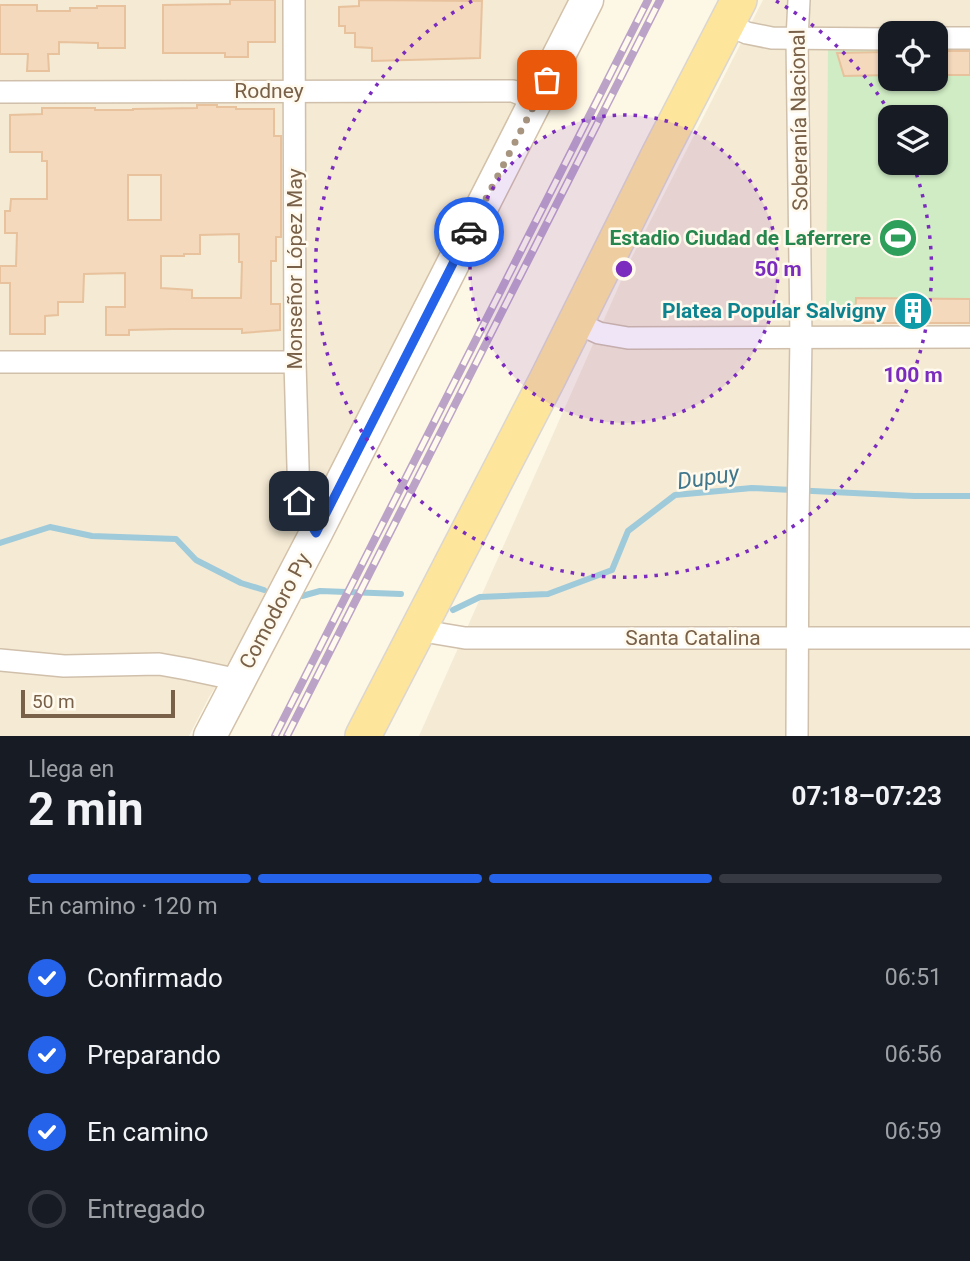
<!DOCTYPE html>
<html lang="es">
<meta charset="utf-8">
<style>
body{margin:0;font-family:Roboto,sans-serif;background:#242831;color:#f1f3f6;height:100vh;display:flex;flex-direction:column;font-size:26px;white-space:nowrap}
*{box-sizing:border-box;margin:0}
p{font-size:23px;color:#9ea1a6}
.icon{flex:none;width:38px;height:38px;fill:none;stroke:currentColor;stroke-width:2;stroke-linecap:round;stroke-linejoin:round}
.map{position:relative;height:736px;overflow:hidden}
.panel{display:flex;flex-direction:column;background:#171b24;flex:1}
.panel>*{flex:none}
.controls{position:absolute;left:878px;top:21px;display:grid;gap:14px}
.controls a{display:grid;place-items:center;width:70px;height:70px;border-radius:14px;background:#171b24;box-shadow:0 2px 5px #0004;font-size:35px}
.scale{position:absolute;left:21px;bottom:18px;width:154px;box-sizing:border-box;padding-left:7px;border:4px solid #786049;border-top:0;font-size:19px;line-height:24px;white-space:nowrap;color:#786049;-webkit-text-stroke:5px #fffaed;paint-order:stroke}
.pin{position:absolute;display:grid;place-items:center;width:60px;height:60px;color:#fff;margin:-30px;border-radius:14px;box-shadow:0 4px 10px #0006}
.courier{position:absolute;display:grid;place-items:center;width:70px;height:70px;margin:-35px;border:5px solid #2563eb;border-radius:50%;background:#fff;color:#222;box-shadow:0 2px 9px #0007}
.head em{font-style:normal;font-weight:700}
.head div{display:flex;flex-direction:column-reverse}
.head{display:flex;align-items:center;justify-content:space-between;height:119px;padding:0 28px}
h1{font-size:46px;font-weight:700;line-height:52px}
.bar{display:grid;grid-template-columns:repeat(4,1fr);gap:10px 7px;align-content:center;height:84px;padding:0 28px}
.bar i{height:9px;border-radius:5px;background:#363941}
.bar .current{background:#2563eb}
.bar p{grid-column:span 4}
ol{padding:0 28px;list-style:none}
li{display:flex;align-items:center;gap:21px;height:77px}
li p{margin-inline-start:auto}
li .icon{padding:7px;border-radius:50%;background:#2563eb;color:#fff;stroke-width:4}
li:last-child{color:#9ea1a6}
li i{width:38px;height:38px;border:4px solid #363941;border-radius:50%}
.map>svg:first-child{display:block}
.residential{fill:#f5ead4;fill-rule:evenodd}
.green{fill:#cfecc4;fill-rule:evenodd}
.lines{fill:none;stroke-linecap:round;stroke-linejoin:round}
.stream{stroke:#9fcada;stroke-width:6}
.building{fill:#f4d9bd;stroke:#e7c29c;stroke-width:2;fill-rule:evenodd}
.minor-casing{stroke:#d0c0ab;stroke-width:24}
.secondary-casing{stroke:#d3c1a9;stroke-width:35}
.primary-casing{stroke:#dcd6d0;stroke-width:38}
.minor{stroke:#fff;stroke-width:21}
.secondary{stroke:#fff;stroke-width:32}
.primary{stroke:#fee59c;stroke-width:35}
.rail-casing{stroke:#bba3c8;stroke-width:8}
.rail{stroke:#fffaed;stroke-width:5;stroke-dasharray:16;stroke-linecap:butt}
.done{stroke:#a79580;stroke-width:7;stroke-dasharray:0 12.6}
.route{stroke:#2563eb;stroke-width:9}
.ring{fill:none;stroke:#7b2cbf;stroke-width:3.5;stroke-dasharray:3.5 7}
.labels{text-anchor:middle;stroke-width:5;stroke-linejoin:round;paint-order:stroke}
.street-label{font-size:21px;fill:#786049;stroke:#fffaed}
.leisure-label{font-size:21px;font-weight:bold;fill:#27864d;stroke:#fffaed;text-anchor:end}
.culture-label{font-size:21px;font-weight:bold;fill:#0d838f;stroke:#fffaed;text-anchor:end}
.water-label{font-size:23px;font-style:italic;fill:#41778c;stroke:#fffaed}
.centre{fill:#7b2cbf;stroke:#fffaed;stroke-width:3.5}
.ring-label{font-size:21px;text-anchor:middle;font-weight:bold;fill:#7b2cbf;stroke:#fffaed;stroke-width:5;stroke-linejoin:round;paint-order:stroke}
</style>
<div class="map">
<svg width="970" height="736" viewBox="0 0 970 736">
<rect width="100%" height="100%" fill="#fdf7e6"/>
<g class="residential">
<path d="M0,0h571l-262,514 -78,149 -22,34 -20,39h-189z"/>
<path d="M763,0h207v736h-551l211,-475zM891,33h45v46h-45zM891,117h45v46h-45z"/>
</g>
<path class="green" d="M828,46h63v33h45v-33h34v267h-144zM891,117h45v46h-45z"/>
<g class="lines">
<g class="stream">
<path d="M0,543l50,-16 42,9 84,3 20,21 45,23 23,7"/>
<path d="M302,596l18,-5 81,3"/>
<path d="M453,610l27,-13 68,-3 64,-24 16,-39 47,-36 77,-7 162,8h56"/>
</g>
</g>
<g class="building">
<path d="M230,0h45v42h-27v15h-23v-4h-62v-48l67,-1z"/>
<path d="M359,0l123,1 -2,57 -108,3v-13l-17,-1v-14h-10v-7h-6v-19l20,-1z"/>
<path d="M0,5h37v6h33v-3h27v-2h28v42h-27v-5l-39,-1v12h-11l1,17h-22l1,-17h-28z"/>
<rect x="936" y="51" width="34" height="24"/>
<path d="M886,52h5v23l-47,1 -7,-23z"/>
<path d="M197,105h20v2h19v2h38v27h7v101h-5v24h-5v43h9v26l-38,3v-4h-70l-43,1v5h-23v-28h19v-34l-41,1 -1,28h-25v13l-13,1v18h-35v-51h-10v-17h16l1,-33h-12v-22h5l1,-12h36v-38h-5v-9h-32v-37l32,-1v-6h53v2h38v-1l64,-1zM128,175h33v45h-33zM239,234v28h3l-1,36h-49v-8l-31,-2v-32h23v-2h16v-19z"/>
<path d="M856,298l114,1v24h-115z"/>
</g>
<g class="lines">
<g class="minor-casing">
<g id="minor">
<path d="M294,0l1,362 4,139 4,11 13,21"/>
<path d="M726,24l21,9 25,5 119,1"/>
<path d="M936,38h34"/>
<path d="M0,92l497,-1h16l24,10"/>
<path d="M575,322l24,11 29,5 342,-1"/>
<path d="M0,362h295"/>
<path d="M417,630l48,8h505"/>
<path d="M0,660l64,6 95,-2 28,5 52,11"/>
<path d="M797,736l1,-216 3,-182 -4,-299 2,-39"/>
</g>
</g>
<g class="secondary-casing">
<path id="secondary" d="M210,736l106,-203 271,-533"/>
</g>
<g class="primary-casing">
<path id="primary" d="M363,736l184,-356 112,-225 80,-155"/>
</g>
<use href="#minor" class="minor"/>
<use href="#secondary" class="secondary"/>
<use href="#primary" class="primary"/>
<g class="rail-casing">
<g id="rail">
<path d="M275,736l373,-736"/>
<path d="M287,736l373,-736"/>
</g>
</g>
<use href="#rail" class="rail"/>
</g>
<g class="lines">
<path class="done" d="M469,232l78,-152"/>
<path class="route" d="M299,501l4,11 13,21 153,-301"/>
</g>
<circle cx="624" cy="269" r="154" fill="#7b2cbf" fill-opacity=".12"/>
<g class="ring">
<circle cx="624" cy="269" r="154"/>
<path d="M776 1A308 308 0 0 1 891 115M913 164A308 308 0 1 1 472 1"/>
</g>
<defs>
<g id="stadium-disc" transform="scale(2.0125)"><circle r="9.5" fill="#2e9e5b" stroke="#fffaed"/><path d="M0-5a6.5 5 0 1 0 0 10a6.5 5 0 1 0 0-10ZM-3.5-1.8h7v3.6h-7Z" fill="#fff"/></g>
<g id="building-disc" transform="scale(2.0125)"><circle r="9.5" fill="#0f9aa8" stroke="#fffaed"/><path d="M-4-6H4V6H1V3H-1V6H-4ZM-2.5-4.3h1.7v1.8h-1.7ZM.8-4.3h1.7v1.8H.8ZM-2.5-1h1.7V.8h-1.7ZM.8-1h1.7V.8H.8Z" fill="#fff"/></g>
</defs>
<g fill-rule="evenodd">
<use href="#stadium-disc" x="898" y="238"/>
<use href="#building-disc" x="913" y="311"/>
</g>
<g class="labels">
<g class="street-label">
<text x="269" y="98">Rodney</text>
<text transform="translate(799 120) rotate(-91)" y="7">Soberanía Nacional</text>
<text transform="translate(295 269) rotate(-90)" y="7">Monseñor López May</text>
<text transform="translate(275 611) rotate(-62)" y="7">Comodoro Py</text>
<text x="693" y="645">Santa Catalina</text>
</g>
<g class="leisure-label">
<text x="871" y="245">Estadio Ciudad de Laferrere</text>
</g>
<g class="culture-label">
<text x="886" y="318">Platea Popular Salvigny</text>
</g>
<g class="water-label">
<text transform="translate(708 477) rotate(-8)" y="8">Dupuy</text>
</g>
</g>
<circle cx="624" cy="269" r="10" class="centre"/>
<g class="ring-label">
<text x="778" y="276">50 m</text>
<text x="913" y="382">100 m</text>
</g>
</svg>
<div class="controls">
<a><svg class="icon" aria-label="locate" viewBox="0 0 24 24"><circle cx="12" cy="12" r="6"/><path d="M12 2v4M12 18v4M2 12h4M18 12h4"/></svg></a>
<a><svg class="icon" aria-label="layers" viewBox="0 0 24 24"><path d="M12 4l9 5-9 5-9-5zM3 14l9 5 9-5"/></svg></a>
</div>
<div class="scale">50 m</div>
<div class="pin" style="left:547px;top:80px;background:#ea580c"><svg class="icon" aria-label="bag" viewBox="0 0 24 24"><path d="M5 8h14l-1 12H6zM9 8a3 3 0 0 1 6 0"/></svg></div>
<div class="pin" style="left:299px;top:501px;background:#1f2937"><svg class="icon" aria-label="home" viewBox="0 0 24 24"><path d="M3 11l9-7 9 7M6 9v11h12V9"/></svg></div>
<div class="courier" style="left:469px;top:232px"><svg class="icon" aria-label="car" viewBox="0 0 24 24"><path d="M5 17H2v-5l4-1 3-4h7l3 4 3 1v5h-3M9 17h6M6 11h13"/><circle cx="7" cy="17" r="2"/><circle cx="17" cy="17" r="2"/></svg></div>
</div>
<section class="panel">
<div class="head"><div><h1>2 min</h1><p>Llega en</p></div><em>07:18–07:23</em></div>
<div class="bar"><i class="current"></i><i class="current"></i><i class="current"></i><i></i><p>En camino · 120 m</p></div>
<ol>
<li><svg class="icon" aria-label="check" viewBox="0 0 24 24"><path d="M5 12l5 5 9-10"/></svg>Confirmado<p>06:51</p></li>
<li><svg class="icon" aria-label="check" viewBox="0 0 24 24"><path d="M5 12l5 5 9-10"/></svg>Preparando<p>06:56</p></li>
<li><svg class="icon" aria-label="check" viewBox="0 0 24 24"><path d="M5 12l5 5 9-10"/></svg>En camino<p>06:59</p></li>
<li><i></i>Entregado</li>
</ol>
</section>
